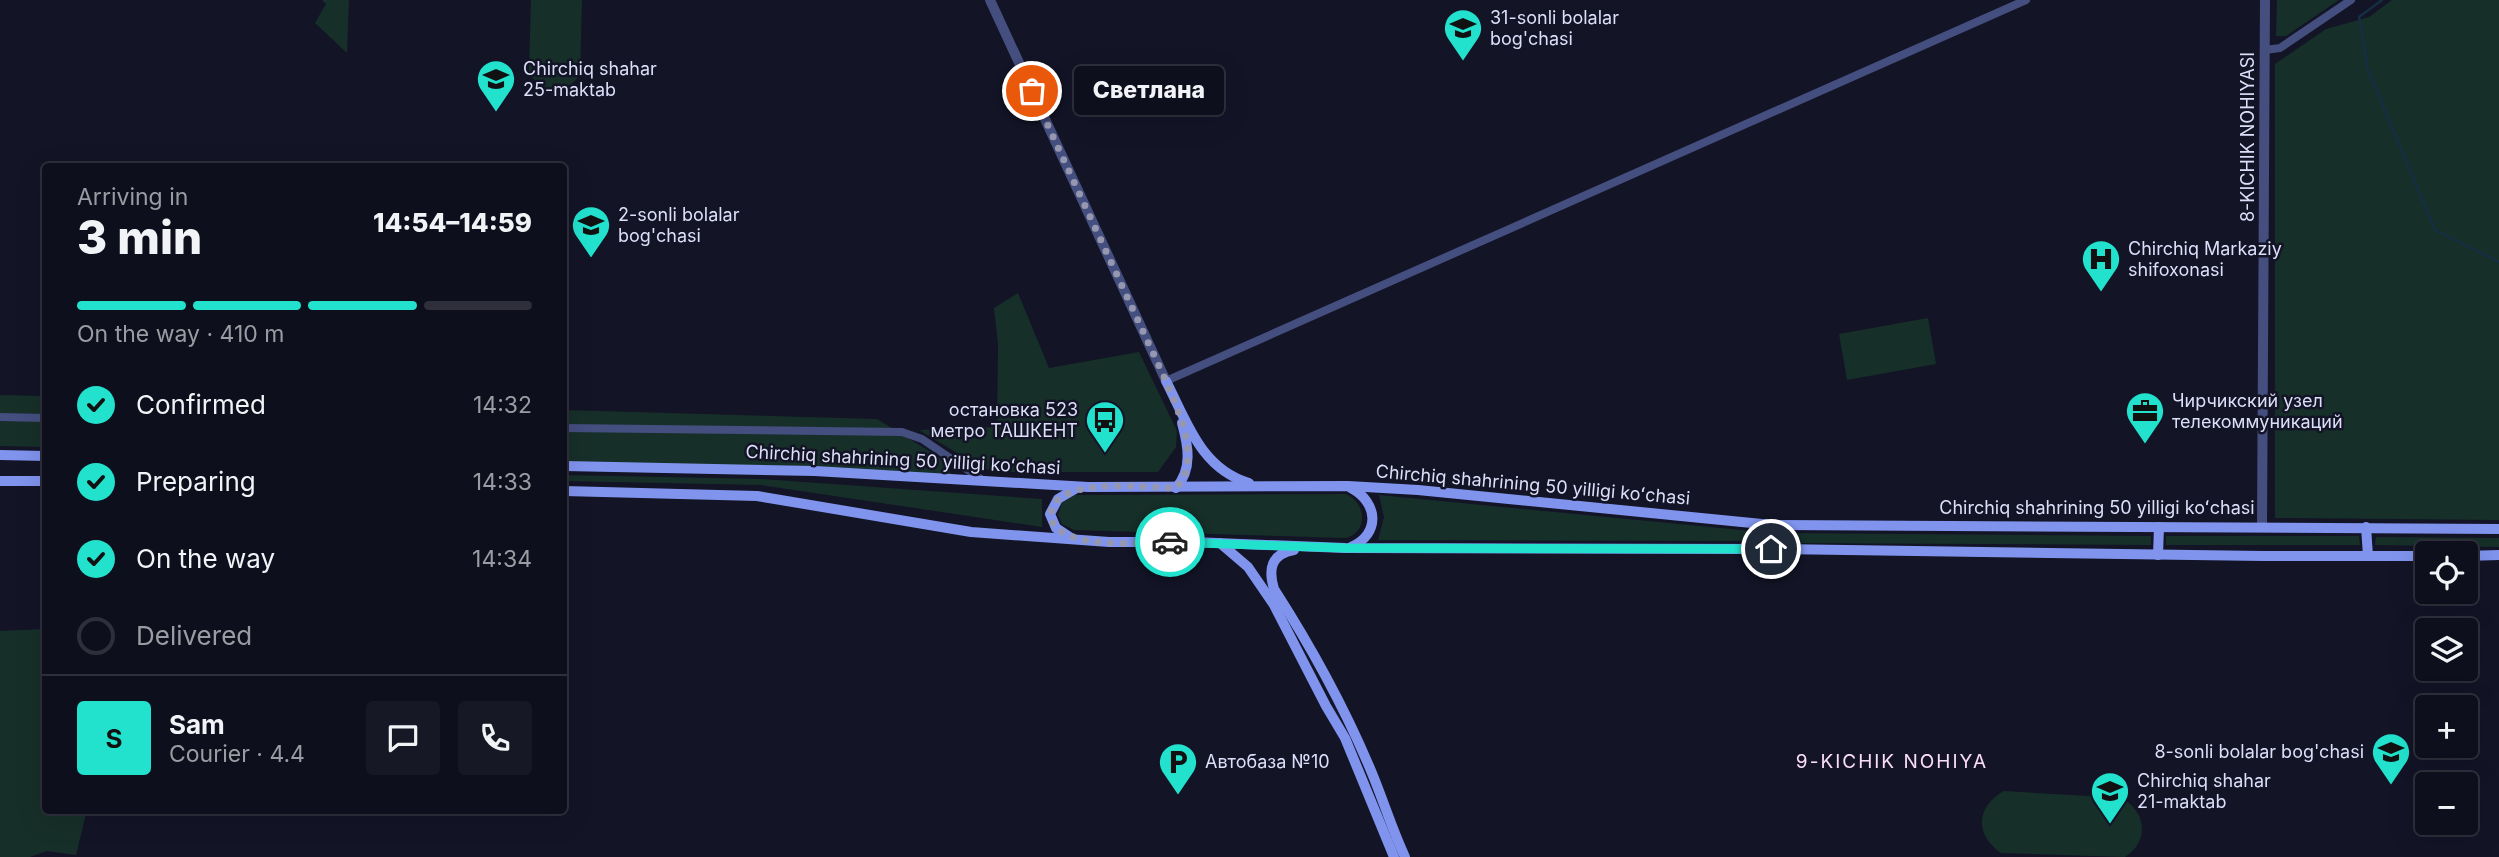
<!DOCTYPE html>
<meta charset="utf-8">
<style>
body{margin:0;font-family:Inter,sans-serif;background:#171825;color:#f1f3f6;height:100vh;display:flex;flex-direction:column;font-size:26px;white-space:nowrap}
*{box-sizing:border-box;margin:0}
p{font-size:23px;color:#9b9ca3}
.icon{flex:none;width:38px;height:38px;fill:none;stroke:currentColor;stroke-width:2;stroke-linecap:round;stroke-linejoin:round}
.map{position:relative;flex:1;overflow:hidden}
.sheet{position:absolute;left:42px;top:163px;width:525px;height:651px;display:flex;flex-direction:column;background:#0e0f1c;border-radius:7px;box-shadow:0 7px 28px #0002,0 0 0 2px #2e2f3b}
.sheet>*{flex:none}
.fabs{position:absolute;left:2415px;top:541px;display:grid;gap:14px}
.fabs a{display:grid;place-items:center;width:63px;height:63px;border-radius:7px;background:#0e0f1c;box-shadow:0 7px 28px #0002,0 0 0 2px #2e2f3b;font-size:35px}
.pin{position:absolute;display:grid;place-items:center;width:60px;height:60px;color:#fff;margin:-30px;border:4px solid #fff;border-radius:50%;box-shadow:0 2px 7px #0007}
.courier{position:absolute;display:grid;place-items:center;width:70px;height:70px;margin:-35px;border:5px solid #22e1cd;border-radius:50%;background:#fff;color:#222;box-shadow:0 2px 9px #0007}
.bubble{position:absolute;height:49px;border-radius:7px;background:#0e0f1c;box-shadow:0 7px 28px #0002,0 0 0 2px #2e2f3b;font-size:23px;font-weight:800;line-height:49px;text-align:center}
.headline em{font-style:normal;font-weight:800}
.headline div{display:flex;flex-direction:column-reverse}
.headline{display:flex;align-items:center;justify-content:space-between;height:119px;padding:0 35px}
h1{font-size:46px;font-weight:800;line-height:52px}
.bar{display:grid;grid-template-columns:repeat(4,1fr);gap:10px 7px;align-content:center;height:84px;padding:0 35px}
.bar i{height:9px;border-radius:5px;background:#2e2f3b}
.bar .current{background:#22e1cd}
.bar p{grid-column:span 4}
.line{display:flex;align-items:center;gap:18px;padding:0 35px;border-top:2px solid #2e2f3b}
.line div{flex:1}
.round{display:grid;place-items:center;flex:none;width:74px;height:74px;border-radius:7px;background:#171825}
ol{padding:0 35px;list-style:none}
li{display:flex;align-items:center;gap:21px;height:77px}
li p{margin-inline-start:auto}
li .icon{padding:7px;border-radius:50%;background:#22e1cd;color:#111;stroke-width:4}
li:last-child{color:#9b9ca3}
li i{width:38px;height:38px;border:4px solid #2e2f3b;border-radius:50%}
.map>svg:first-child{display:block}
.green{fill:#172f29}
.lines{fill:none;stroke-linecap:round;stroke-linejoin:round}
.stream{stroke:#142f43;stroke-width:2.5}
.minor{stroke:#444e7f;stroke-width:8}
.tertiary{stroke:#444e7f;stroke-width:10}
.secondary{stroke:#8094ee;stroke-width:10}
.done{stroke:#9698b0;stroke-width:7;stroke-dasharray:0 12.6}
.route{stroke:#22e1cd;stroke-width:9}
.labels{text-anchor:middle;stroke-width:5;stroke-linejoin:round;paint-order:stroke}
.poi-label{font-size:18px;fill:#dddffa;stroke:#131426;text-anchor:start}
.street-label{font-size:18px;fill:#dddffa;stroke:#131426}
.neighbourhood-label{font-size:19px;letter-spacing:2px;fill:#fbdef6;stroke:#131426}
</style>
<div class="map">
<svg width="2499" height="857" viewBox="0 0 2499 857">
<rect width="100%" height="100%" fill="#131426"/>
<g class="green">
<path d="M322,0h27l-2,53 -32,-30 11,-19z"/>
<path d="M531,0h51l-2,74c-13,22 -39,21 -51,-2z"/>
<path d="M2277,0h62l-53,36h-10z"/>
<path d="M2392,0h107v520l-224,-2v-454l51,-35 43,-12z"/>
<path d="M1018,293l31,75 90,-16 38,79 -1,16 -18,25h-162l-16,-5 -61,-37 78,-3 1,-82 -4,-37z"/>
<path d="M1928,318l8,46 -89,16 -8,-46z"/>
<path d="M0,395l45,1v51l-45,-1z"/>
<path d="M564,410l313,9 62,38 9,8 3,9 -387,-12z"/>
<path d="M564,475l197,4 281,20v28l-281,-42 -197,-4z"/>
<path d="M1346,494c20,9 23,37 0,44l-272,-8 -12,-6 -4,-9 4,-12 13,-8z"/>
<path d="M1379,495l383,37 1,4 -5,5 -380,-1 6,-23z"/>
<path d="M1781,533l370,3v9l-371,-2z"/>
<path d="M2166,536h193l1,9h-194z"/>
<path d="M2376,537l123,1v9l-124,-2z"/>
<path d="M45,629l1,181h41l-11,45 -29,-4 -17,6h-30v-226z"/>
<path d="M2004,791l118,7c24,14 28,43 3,59l-124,-4c-26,-18 -26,-46 3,-62z"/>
</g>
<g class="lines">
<path class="stream" d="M2382,0l-23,17 9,53 67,160 64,32"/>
<g class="minor">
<path d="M2265,50l15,-2 71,-48"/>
<path d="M1166,381l860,-381"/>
<path d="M0,417l46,1"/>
<path d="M564,428l338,4 20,7 62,42"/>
</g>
<g class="tertiary">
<path d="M990,0l176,381"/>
<path d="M2262,526l3,-526"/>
</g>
<g class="secondary">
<path d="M1166,381c21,41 35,88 83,102"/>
<path d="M0,455l46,1"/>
<path d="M564,466l251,5 273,16 260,-1 70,4 354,35 727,4"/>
<path d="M0,481h46"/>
<path d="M1176,488c17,-19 12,-43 6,-65"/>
<path d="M564,491l193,5 214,36 138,10h83l153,6 426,1 492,7h164"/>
<path d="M2366,527l2,29"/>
<path d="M1071,538l-15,-10 -6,-14 8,-15 17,-10"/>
<path d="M1220,543l28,24 26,38 52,101 19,32 49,119"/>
<path d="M1351,547c30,-13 27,-45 0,-59"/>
<path d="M1294,550c-23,4 -26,19 -20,39 36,56 69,116 95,177 13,30 22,61 36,91"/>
<path d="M2158,555l1,-28"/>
<path d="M2466,556l33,-1"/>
</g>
</g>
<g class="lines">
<path class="done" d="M1032,91l134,290c12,31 37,78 10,107 -28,0 -130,-14 -125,31 12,32 90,23 119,23"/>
<path class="route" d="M1170,542l175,6 426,1"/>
</g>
<defs>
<g id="school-pin" transform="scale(2.0125)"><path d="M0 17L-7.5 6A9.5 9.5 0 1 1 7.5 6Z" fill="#22e1cd" stroke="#131426"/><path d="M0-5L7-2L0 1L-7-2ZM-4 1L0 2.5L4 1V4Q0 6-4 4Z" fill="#111"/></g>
<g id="hospital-pin" transform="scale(2.0125)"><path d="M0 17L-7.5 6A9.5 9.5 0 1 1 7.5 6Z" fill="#22e1cd" stroke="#131426"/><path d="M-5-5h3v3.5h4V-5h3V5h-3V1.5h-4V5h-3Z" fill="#111"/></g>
<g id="office-pin" transform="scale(2.0125)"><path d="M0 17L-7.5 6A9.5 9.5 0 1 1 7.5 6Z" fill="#22e1cd" stroke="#131426"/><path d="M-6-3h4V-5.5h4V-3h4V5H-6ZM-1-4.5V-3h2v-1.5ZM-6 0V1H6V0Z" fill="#111"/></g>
<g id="bus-pin" transform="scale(2.0125)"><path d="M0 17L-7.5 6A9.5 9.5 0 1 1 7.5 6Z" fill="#22e1cd" stroke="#131426"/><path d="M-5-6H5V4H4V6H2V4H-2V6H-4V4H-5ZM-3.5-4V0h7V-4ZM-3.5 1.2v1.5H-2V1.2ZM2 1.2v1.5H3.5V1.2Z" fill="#111"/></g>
<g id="parking-pin" transform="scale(2.0125)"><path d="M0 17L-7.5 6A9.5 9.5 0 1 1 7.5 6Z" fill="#22e1cd" stroke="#131426"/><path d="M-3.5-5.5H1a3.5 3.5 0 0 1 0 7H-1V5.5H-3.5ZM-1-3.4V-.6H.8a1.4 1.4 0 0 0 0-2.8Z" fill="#111"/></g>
</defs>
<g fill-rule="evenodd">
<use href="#school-pin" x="1463" y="28"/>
<use href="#school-pin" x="496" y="79"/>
<use href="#school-pin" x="591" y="225"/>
<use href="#hospital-pin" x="2101" y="259"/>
<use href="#office-pin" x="2145" y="411"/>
<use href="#bus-pin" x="1105" y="420"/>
<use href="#school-pin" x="2391" y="752"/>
<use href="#parking-pin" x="1178" y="762"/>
<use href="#school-pin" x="2110" y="791"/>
</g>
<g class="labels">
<g class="poi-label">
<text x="1490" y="24">31-sonli bolalar<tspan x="1490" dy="21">bog'chasi</tspan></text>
<text x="523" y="75">Chirchiq shahar<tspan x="523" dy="21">25-maktab</tspan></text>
<text x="618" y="221">2-sonli bolalar<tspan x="618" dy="21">bog'chasi</tspan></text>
<text x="2128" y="255">Chirchiq Markaziy<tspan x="2128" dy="21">shifoxonasi</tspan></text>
<text x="2172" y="407">Чирчикский узел<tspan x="2172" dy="21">телекоммуникаций</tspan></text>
<text x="1078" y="416" text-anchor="end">остановка 523<tspan x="1078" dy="21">метро ТАШКЕНТ</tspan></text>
<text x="2364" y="758" text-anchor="end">8-sonli bolalar bog'chasi</text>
<text x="1205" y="768">Автобаза №10</text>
<text x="2137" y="787">Chirchiq shahar<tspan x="2137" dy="21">21-maktab</tspan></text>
</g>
<g class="street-label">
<text transform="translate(2248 137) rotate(-90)" y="6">8-KICHIK NOHIYASI</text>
<text transform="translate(903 460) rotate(3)" y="6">Chirchiq shahrining 50 yilligi koʻchasi</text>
<text transform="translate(1533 485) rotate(5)" y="6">Chirchiq shahrining 50 yilligi koʻchasi</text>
<text x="2097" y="514">Chirchiq shahrining 50 yilligi koʻchasi</text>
</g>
<g class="neighbourhood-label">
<text x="1892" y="768">9-KICHIK NOHIYA</text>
</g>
</g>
</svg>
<div class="fabs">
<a><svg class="icon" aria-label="locate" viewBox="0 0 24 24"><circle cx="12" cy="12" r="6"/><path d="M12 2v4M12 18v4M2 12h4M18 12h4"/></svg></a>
<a><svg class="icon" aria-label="layers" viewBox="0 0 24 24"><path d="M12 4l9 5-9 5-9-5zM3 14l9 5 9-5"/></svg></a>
<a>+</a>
<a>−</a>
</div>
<div class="pin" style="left:1032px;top:91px;background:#ea580c"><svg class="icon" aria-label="bag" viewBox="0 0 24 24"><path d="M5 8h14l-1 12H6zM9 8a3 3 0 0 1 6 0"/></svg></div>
<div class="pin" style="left:1771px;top:549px;background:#1f2937"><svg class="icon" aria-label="home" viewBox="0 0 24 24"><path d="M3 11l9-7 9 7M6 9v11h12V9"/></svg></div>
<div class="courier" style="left:1170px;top:542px"><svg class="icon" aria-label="car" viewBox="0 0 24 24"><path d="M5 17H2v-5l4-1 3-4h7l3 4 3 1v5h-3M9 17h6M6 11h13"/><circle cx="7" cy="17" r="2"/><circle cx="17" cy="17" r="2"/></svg></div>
<div class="bubble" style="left:1074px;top:66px;width:150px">Светлана</div>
<section class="sheet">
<div class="headline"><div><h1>3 min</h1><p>Arriving in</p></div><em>14:54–14:59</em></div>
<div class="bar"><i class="current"></i><i class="current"></i><i class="current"></i><i></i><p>On the way · 410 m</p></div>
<ol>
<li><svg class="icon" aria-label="check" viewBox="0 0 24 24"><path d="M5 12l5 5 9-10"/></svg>Confirmed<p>14:32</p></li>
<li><svg class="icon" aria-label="check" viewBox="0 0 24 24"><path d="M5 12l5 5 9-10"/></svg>Preparing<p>14:33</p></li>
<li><svg class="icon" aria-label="check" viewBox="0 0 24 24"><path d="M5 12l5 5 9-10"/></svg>On the way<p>14:34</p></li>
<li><i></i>Delivered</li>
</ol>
<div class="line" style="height:126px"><b class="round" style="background:#22e1cd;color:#111">S</b><div><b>Sam</b><p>Courier · 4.4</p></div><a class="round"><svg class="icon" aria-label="chat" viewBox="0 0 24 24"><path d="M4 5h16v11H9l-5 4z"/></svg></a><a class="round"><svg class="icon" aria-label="phone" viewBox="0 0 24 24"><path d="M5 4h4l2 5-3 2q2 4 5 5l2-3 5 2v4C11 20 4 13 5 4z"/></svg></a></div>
</section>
</div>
